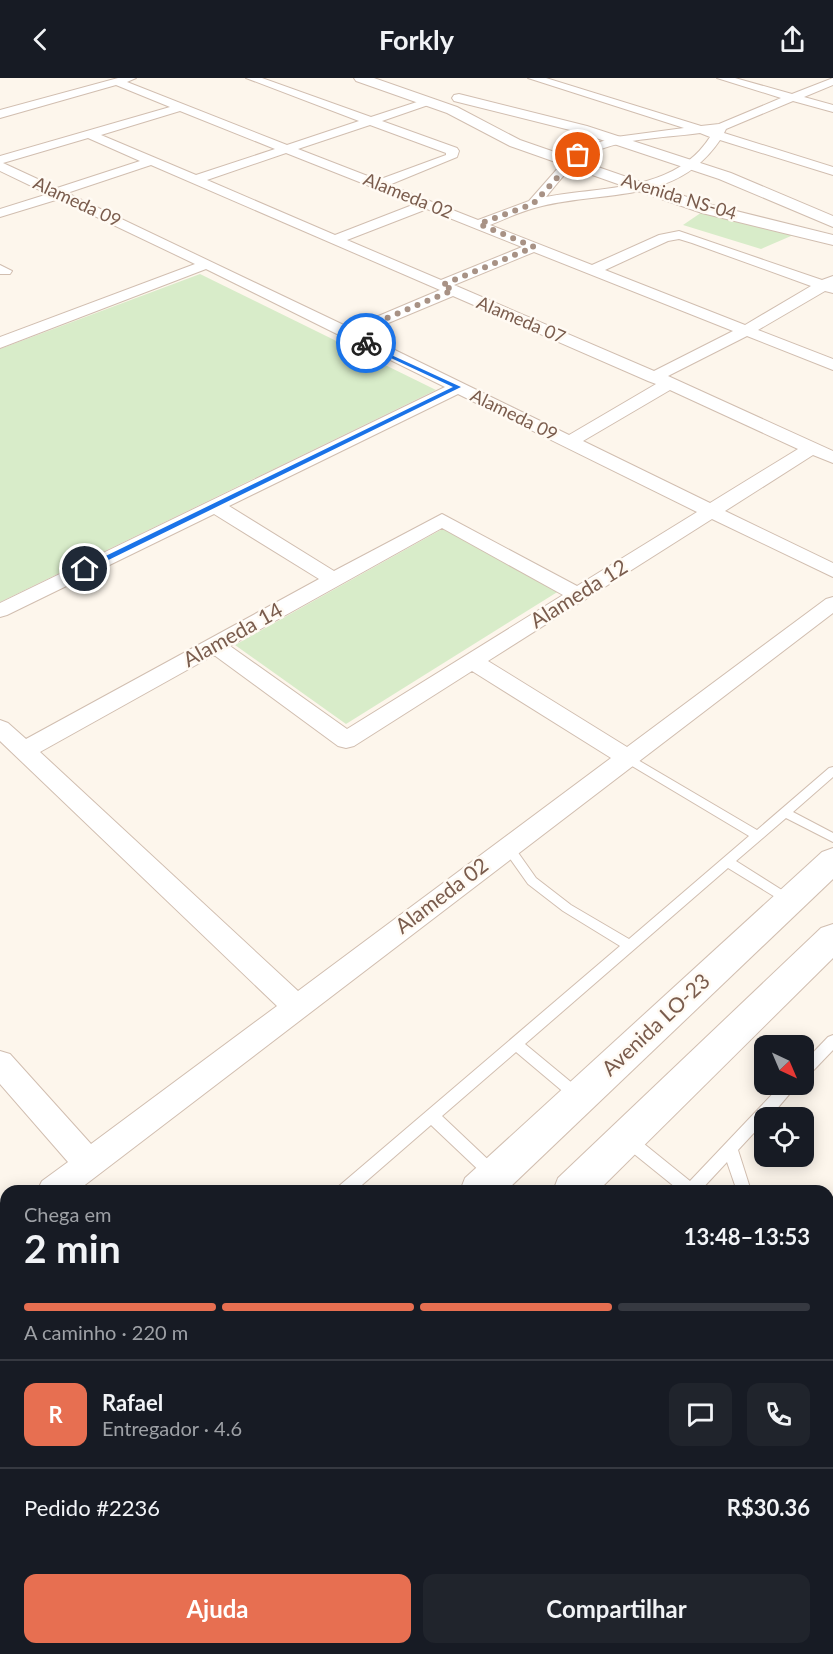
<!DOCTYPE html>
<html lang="pt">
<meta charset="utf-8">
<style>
body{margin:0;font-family:Lato,sans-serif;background:#20242c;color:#f1f3f6;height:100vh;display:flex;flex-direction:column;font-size:22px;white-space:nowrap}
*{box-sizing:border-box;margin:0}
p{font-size:20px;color:#9ea1a6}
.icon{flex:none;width:33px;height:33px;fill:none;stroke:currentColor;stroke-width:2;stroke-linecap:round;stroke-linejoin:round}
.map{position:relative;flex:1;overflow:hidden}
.side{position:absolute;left:0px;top:1107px;width:834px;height:470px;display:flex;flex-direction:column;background:#171b24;border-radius:18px 18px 0 0;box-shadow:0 3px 15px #0003}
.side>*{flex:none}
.needle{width:39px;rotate:136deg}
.buttons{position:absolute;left:754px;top:957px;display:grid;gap:12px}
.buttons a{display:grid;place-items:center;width:60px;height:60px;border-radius:12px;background:#171b24;box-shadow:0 3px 15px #0003;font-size:30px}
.pin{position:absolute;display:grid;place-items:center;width:51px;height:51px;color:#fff;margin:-26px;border:3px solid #fff;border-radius:50%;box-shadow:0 2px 6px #0007}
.courier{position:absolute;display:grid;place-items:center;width:60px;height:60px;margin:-30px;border:4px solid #1a73e8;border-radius:50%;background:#fff;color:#222;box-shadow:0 2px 8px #0007}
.overview em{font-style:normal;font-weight:700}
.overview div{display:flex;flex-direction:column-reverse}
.overview{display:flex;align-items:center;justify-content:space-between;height:102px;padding:0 24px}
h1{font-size:39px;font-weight:700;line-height:45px}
.bar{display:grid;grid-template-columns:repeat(4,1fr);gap:9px 6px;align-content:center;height:72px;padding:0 24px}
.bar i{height:8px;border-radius:4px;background:#363941}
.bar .active{background:#e76f51}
.bar p{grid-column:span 4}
.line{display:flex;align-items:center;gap:15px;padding:0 24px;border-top:2px solid #363941}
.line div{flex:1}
.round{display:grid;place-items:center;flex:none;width:63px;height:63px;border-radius:12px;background:#20242c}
.cta{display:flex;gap:12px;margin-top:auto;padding:12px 24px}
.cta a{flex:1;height:69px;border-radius:12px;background:#e76f51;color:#fff;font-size:24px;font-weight:700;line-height:69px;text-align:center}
.cta a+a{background:#20242c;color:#f1f3f6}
header{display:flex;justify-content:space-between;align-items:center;height:78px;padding:0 24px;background:#171b24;font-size:27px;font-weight:700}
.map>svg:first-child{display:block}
.green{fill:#d8ecc9}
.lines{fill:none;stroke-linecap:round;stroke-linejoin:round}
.service-casing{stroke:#d1beb0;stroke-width:2}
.minor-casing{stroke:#d1beb0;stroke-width:2}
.tertiary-casing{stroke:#d1beb0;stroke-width:2}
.service{fill:#fff;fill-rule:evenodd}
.minor{fill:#fff;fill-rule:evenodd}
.tertiary{fill:#fff;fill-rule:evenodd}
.route{fill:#1a73e8}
.done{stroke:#a89285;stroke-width:6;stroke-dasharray:0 10.8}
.labels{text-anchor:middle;stroke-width:5;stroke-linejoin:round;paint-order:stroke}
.far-street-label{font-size:18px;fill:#7a5c4d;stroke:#fffaf3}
.street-label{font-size:21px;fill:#7a5c4d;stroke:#fffaf3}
</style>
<header><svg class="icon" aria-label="back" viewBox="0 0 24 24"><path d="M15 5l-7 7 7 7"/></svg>Forkly<svg class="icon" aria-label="share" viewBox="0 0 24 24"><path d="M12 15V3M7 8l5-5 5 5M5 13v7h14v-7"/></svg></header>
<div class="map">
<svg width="833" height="1576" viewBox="0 0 833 1576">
<rect width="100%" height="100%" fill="#fdf6ec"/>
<g class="green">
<path d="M705,132l93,23 -37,16 -78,-24z"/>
<path d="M200,196l236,116 -436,212v-253z"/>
<path d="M446,449l113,64 -213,133 -111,-79z"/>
</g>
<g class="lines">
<g class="service-casing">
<g id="service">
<path d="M626,675l131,77 72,-62 4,-1v10l-40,35 40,21v9l-47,-24 -50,43 57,36 2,3 -2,3h-8l-57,-35 -203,176 58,48 2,4 -2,4 -5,2 -5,-2 -57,-48 -74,64 55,52 2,5 -2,5 -5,2 -5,-2 -56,-53 -76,66h-18l2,-5 281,-240 -57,-35 -35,-27 -24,-34 -2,-3 2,-3h8l24,34 35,27 58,34 120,-103 -127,-76 -2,-3 2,-3z"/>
<path d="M833,957v15l-24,25 -5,2v-15l24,-25z"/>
<path d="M782,1006h16l-29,34h-4v3l-27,29 13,41h-14l-10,-29 -27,29h-20l-57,-46 -2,-5 2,-5 5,-1 5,1 57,46z"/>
<rect x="828" y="1193" width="5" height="14"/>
</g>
</g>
<g class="minor-casing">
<g id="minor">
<path d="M118,0h18l-9,4 160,63 72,-24 -113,-43h16l109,39 55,-18h8v4l-52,18 75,27 2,3 -2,6 -68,28 89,35 51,-19 37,-42 18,-12 32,-10 68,-9 -156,-50h18l155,48 18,-2 62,-26 -64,-20h18l57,16 41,-16v7l-29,12 29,8v7l-40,-11 -67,28 -2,4 109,34v8l-113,-35c-43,64 -112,50 -178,66 -18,4 -35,12 -52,19l102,40 67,-30 20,-4 143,49 11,-4v17l-8,-2 -67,39 75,29v11l-86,-34 -79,40 165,75v12l-20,-8 -88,56 108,52v14l-121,-58 -224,142 139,86 199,-148 7,-2v16l-756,578h-40l5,-10 26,-19 -68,-78v-33l10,3 81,90 186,-138 -277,-265v-21l8,3 18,16 293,-160 -105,-65 -207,101 -7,2v-14l445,-216 -97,-48 -7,-1 -2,-3 -133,-66 -206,79v-11l195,-73 -136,-65 -59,18v-8l48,-15 -48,-23v-15l170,-49 -54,-22 -116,33v-8zM180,33l95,38 -79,26 -95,-40zM370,47l76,28v2l-68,25 -80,-31zM700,55l10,4c-35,55 -106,49 -164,60 9,-11 18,-23 28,-32 31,-28 86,-26 126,-32zM88,60l52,23 -83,27 -54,-25zM286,75l129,51 -80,31 -128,-55zM151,87l289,125 -90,38 -283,-135zM427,131l95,38 -81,33 -94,-40zM679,161l13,4 119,43 -66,39 -140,-55 63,-29zM534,174l199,79 -79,40 -200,-86zM453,218l195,85 8,3 -87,51 -207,-101zM670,312l128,59 -88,54 -127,-62zM458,316l239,118 -120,74 -135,-72 -108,57 -105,-65zM442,450l121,67 -216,134 -117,-83zM214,577l124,91 8,2 8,-2 118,-75 139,87 -313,233 -258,-239z"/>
<path d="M0,187l12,6 -2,3h-10z"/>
<path d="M6,1133v32l-6,2v-32z"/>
<path d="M833,1290v39l-5,3v-40z"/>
<path d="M604,1570h42l-3,6h-41z"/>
</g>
</g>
<g class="tertiary-casing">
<g id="tertiary">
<path d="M354,0h20l83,29 63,33 124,43 68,22 121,30v10l-131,-32 -70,-24 -122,-43 -63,-33 -91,-32z"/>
<path d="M459,16l128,32 144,47 102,43v11l-114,-48 -141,-47 -124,-31 -2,-3 2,-3z"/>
<path d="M833,770v31l-327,312h-46l5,-13 357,-326z"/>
<path d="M833,846v34l-235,233h-45l5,-13 263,-250z"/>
<path d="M6,1531v39h18l-4,6h-20v-43z"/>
<path d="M76,1570h51l-2,6h-52z"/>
</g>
</g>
<use href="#service" class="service"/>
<use href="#minor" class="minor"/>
<use href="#tertiary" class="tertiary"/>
</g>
<path class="route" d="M363,264l98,45 -373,183h-5v-3l370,-180 -90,-42z"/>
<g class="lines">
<path class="done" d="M366,265l-19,-8 106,-45 -11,-5 92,-38 -55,-23 54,-20 45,-49"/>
</g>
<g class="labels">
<g class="far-street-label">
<text transform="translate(408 118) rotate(22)" y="6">Alameda 02</text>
<text transform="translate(679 119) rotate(17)" y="6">Avenida NS-04</text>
<text transform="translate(77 124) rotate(25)" y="6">Alameda 09</text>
<text transform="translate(521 242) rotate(23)" y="6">Alameda 07</text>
<text transform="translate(514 337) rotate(26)" y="6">Alameda 09</text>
</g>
<g class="street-label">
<text transform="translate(579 516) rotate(-32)" y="7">Alameda 12</text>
<text transform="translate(233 557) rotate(-29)" y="7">Alameda 14</text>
<text transform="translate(442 818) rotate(-37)" y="7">Alameda 02</text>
<text transform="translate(656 947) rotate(-43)" y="7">Avenida LO-23</text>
</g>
</g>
</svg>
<div class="buttons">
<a><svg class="needle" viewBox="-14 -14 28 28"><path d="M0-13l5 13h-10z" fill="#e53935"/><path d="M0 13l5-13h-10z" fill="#9ea1a6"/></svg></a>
<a><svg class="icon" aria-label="locate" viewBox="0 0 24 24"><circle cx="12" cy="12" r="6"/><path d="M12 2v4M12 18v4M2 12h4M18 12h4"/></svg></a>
</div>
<div class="pin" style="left:578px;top:77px;background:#ea580c"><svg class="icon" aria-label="bag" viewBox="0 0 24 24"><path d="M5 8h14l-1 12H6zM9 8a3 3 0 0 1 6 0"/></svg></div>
<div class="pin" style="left:85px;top:491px;background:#1f2937"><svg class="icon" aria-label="home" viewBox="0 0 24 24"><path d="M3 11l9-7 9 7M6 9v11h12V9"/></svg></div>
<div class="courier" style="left:366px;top:265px"><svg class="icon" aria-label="bike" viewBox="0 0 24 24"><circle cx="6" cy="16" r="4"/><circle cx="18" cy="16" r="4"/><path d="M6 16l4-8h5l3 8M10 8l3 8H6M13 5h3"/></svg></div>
<section class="side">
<div class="overview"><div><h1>2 min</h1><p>Chega em</p></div><em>13:48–13:53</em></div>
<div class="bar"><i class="active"></i><i class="active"></i><i class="active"></i><i></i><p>A caminho · 220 m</p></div>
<div class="line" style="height:108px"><b class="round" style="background:#e76f51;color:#fff">R</b><div><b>Rafael</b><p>Entregador · 4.6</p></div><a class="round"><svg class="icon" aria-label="chat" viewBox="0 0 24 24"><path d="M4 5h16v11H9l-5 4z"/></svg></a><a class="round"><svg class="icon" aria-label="phone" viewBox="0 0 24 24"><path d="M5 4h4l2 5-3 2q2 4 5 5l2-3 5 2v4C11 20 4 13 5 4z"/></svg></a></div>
<div class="line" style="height:78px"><div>Pedido #2236</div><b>R$30.36</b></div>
<div class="cta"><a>Ajuda</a><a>Compartilhar</a></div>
</section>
</div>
